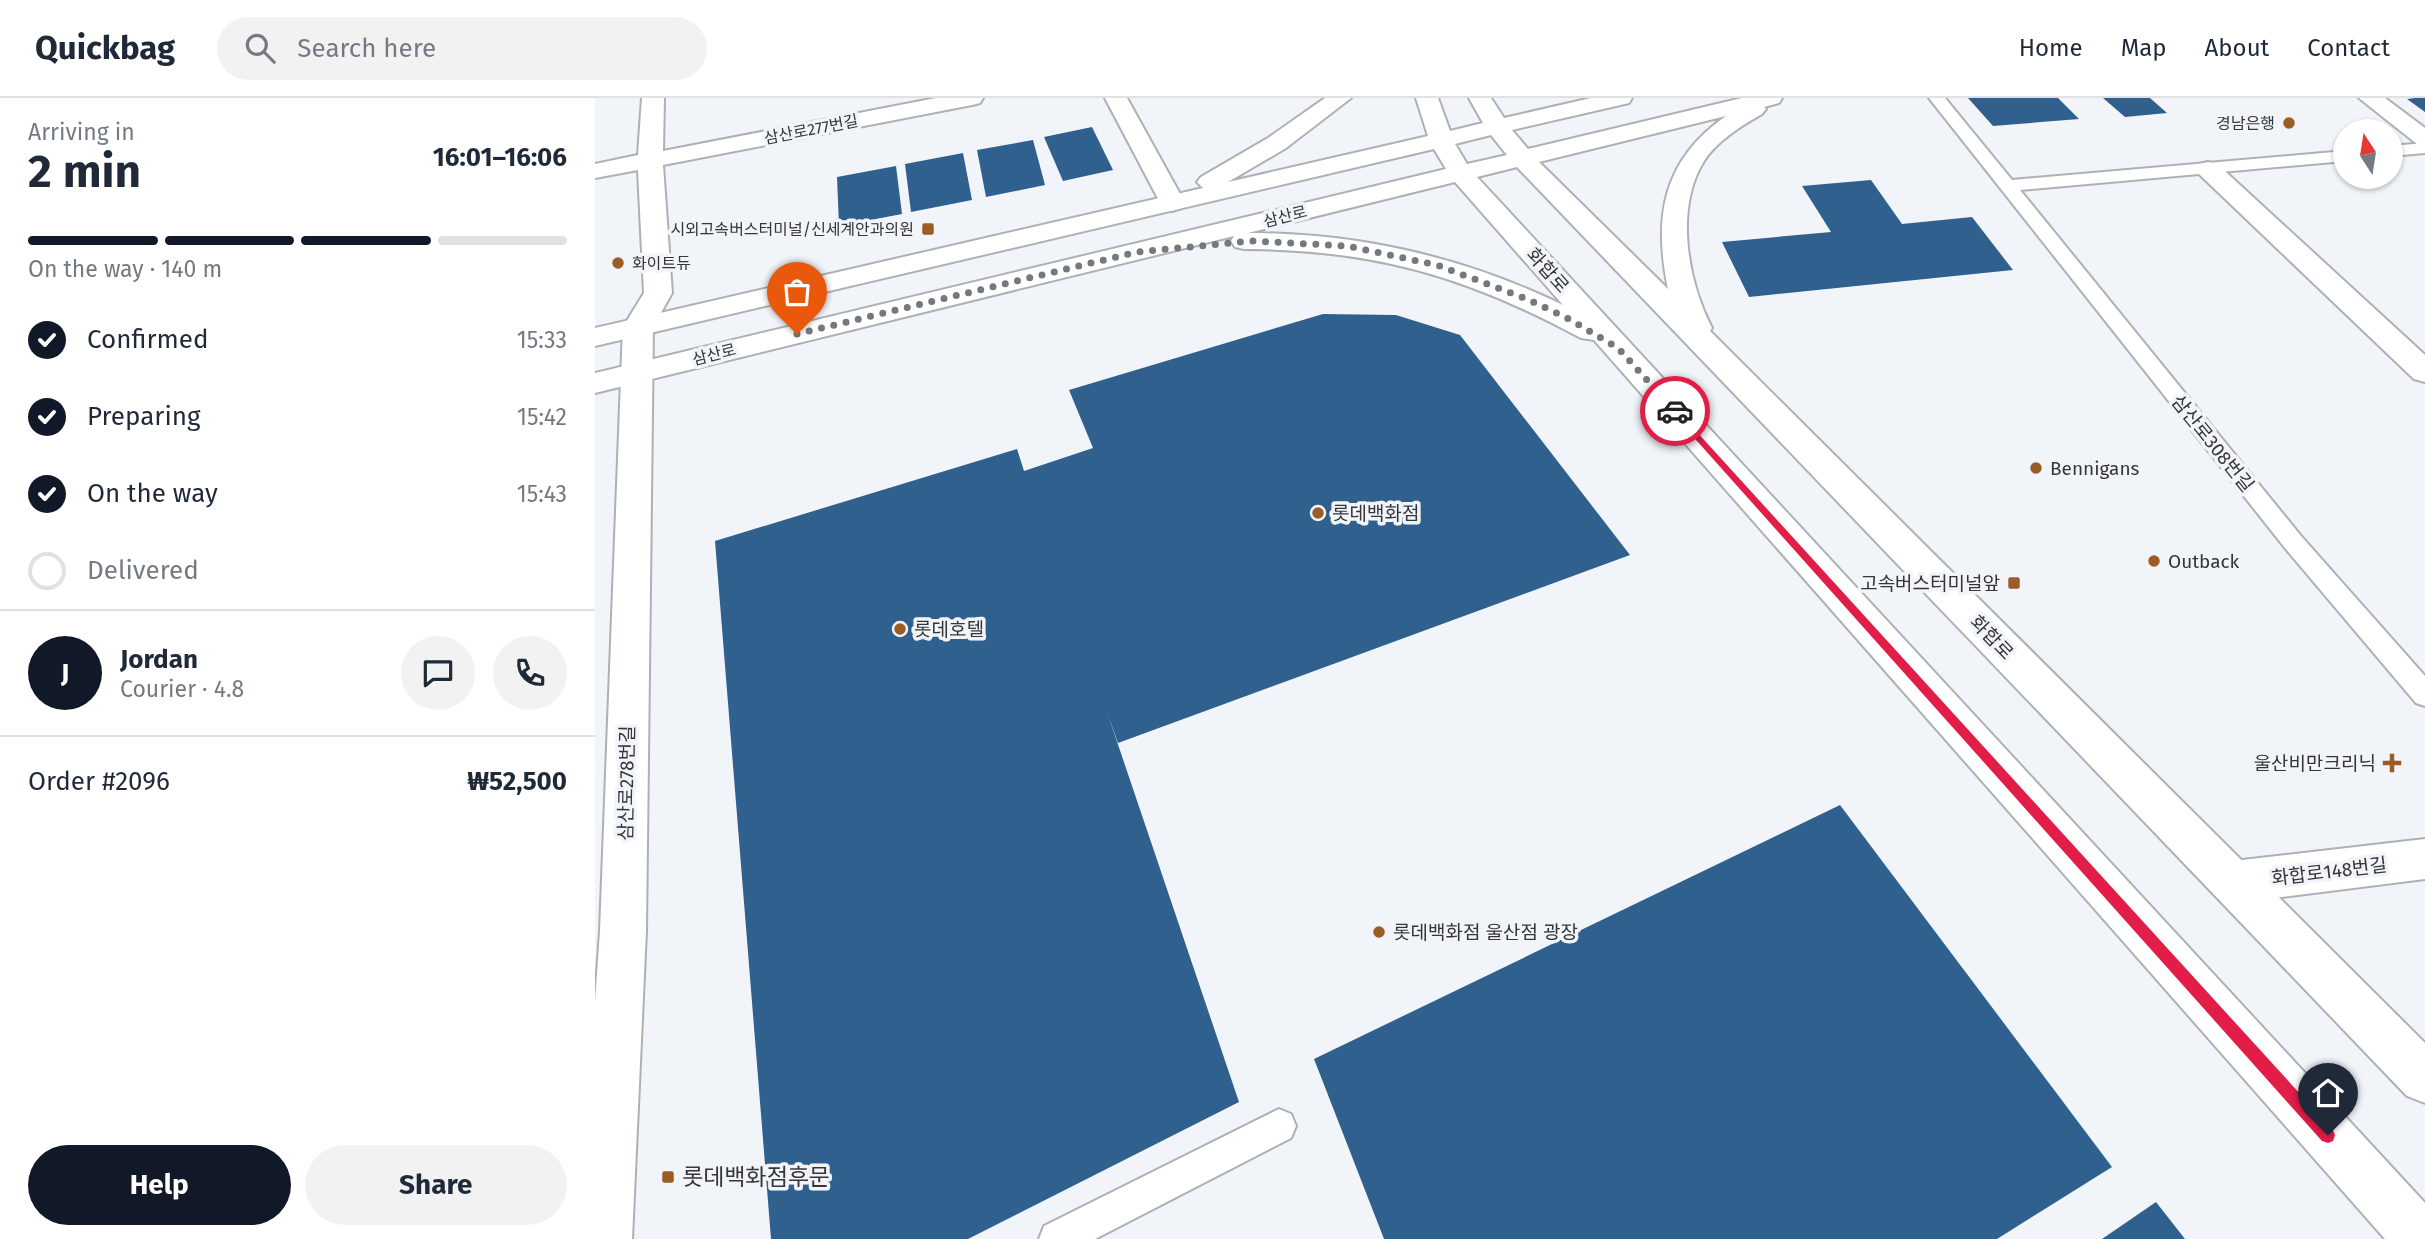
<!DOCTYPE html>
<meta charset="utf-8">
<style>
body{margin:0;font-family:"Fira Sans","Noto Sans KR",sans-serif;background:#f2f2f3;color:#1f2937;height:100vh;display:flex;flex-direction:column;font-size:26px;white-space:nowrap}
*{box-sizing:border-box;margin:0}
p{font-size:23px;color:#747a83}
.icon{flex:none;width:38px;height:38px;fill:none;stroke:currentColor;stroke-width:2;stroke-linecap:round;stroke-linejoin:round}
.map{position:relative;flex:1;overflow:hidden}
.sheet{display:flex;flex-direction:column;background:#fff;width:595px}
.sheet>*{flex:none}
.needle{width:46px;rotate:348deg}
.fabs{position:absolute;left:1738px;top:21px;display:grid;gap:14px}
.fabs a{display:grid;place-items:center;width:70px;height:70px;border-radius:50%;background:#fff;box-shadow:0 2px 5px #0004;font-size:35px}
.pin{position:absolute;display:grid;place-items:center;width:60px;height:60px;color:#fff;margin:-72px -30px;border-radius:50% 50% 50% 0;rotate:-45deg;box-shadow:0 0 7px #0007}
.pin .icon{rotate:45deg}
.courier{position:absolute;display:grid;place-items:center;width:70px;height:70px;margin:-35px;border:5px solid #e11d48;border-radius:50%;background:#fff;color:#222;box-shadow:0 2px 9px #0007}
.head em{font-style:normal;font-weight:700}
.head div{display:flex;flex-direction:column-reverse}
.head{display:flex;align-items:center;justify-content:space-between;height:119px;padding:0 28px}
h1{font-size:46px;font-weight:700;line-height:52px}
.bar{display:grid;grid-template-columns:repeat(4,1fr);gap:10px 7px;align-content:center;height:84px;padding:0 28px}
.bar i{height:9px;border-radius:5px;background:#e0e1e3}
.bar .current{background:#111827}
.bar p{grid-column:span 4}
.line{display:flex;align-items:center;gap:18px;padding:0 28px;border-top:2px solid #e0e1e3}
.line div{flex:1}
.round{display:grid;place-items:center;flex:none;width:74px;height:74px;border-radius:37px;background:#f2f2f3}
ol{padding:0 28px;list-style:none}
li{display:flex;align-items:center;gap:21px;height:77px}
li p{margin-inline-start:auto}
li .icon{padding:7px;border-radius:50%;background:#111827;color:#fff;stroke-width:4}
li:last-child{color:#747a83}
li i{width:38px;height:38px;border:4px solid #e0e1e3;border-radius:50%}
.button{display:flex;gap:14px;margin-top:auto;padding:14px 28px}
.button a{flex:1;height:80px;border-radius:42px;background:#111827;color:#fff;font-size:28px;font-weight:700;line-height:80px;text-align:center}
.button a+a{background:#f2f2f3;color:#1f2937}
header{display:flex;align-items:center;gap:42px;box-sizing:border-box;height:98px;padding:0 35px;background:#fff;border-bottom:2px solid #e0e1e3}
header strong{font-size:33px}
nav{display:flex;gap:38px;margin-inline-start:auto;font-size:24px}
.search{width:490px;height:63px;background:#f2f2f3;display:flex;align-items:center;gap:18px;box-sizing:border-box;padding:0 24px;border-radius:38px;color:#747a83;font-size:26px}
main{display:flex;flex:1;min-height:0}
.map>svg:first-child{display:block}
.building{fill:#30608e}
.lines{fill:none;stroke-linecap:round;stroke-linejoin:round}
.service-casing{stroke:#adb1b6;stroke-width:4}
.minor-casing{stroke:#adb1b6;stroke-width:4}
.secondary-casing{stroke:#adb1b6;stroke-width:4}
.service{fill:#fff;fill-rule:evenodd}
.minor{fill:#fff;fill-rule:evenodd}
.secondary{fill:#fff;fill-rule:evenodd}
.route{fill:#e11d48}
.done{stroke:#76797c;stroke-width:7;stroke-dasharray:0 12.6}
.poi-dot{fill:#9c5c26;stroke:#f1f5fa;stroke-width:2.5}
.labels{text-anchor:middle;stroke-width:7;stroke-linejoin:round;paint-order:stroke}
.far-poi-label{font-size:16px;fill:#343638;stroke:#f1f5fa;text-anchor:end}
.far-street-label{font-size:16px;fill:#343638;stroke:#f1f5fa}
.street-label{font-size:19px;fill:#343638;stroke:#f1f5fa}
.poi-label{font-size:19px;fill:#343638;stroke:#f1f5fa;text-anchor:start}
.near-poi-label{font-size:23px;fill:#343638;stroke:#f1f5fa;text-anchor:start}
</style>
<header>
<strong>Quickbag</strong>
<div class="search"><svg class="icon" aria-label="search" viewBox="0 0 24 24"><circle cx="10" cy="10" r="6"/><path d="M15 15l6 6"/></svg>Search here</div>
<nav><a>Home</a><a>Map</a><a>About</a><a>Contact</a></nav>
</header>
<main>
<section class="sheet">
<div class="head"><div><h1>2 min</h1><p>Arriving in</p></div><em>16:01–16:06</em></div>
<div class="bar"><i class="current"></i><i class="current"></i><i class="current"></i><i></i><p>On the way · 140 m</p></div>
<ol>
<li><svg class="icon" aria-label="check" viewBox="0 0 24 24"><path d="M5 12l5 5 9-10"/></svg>Confirmed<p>15:33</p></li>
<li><svg class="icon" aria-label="check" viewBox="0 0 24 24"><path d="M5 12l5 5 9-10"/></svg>Preparing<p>15:42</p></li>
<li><svg class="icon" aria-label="check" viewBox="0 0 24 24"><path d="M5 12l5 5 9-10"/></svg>On the way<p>15:43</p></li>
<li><i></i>Delivered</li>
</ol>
<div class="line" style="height:126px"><b class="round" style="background:#111827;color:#fff">J</b><div><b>Jordan</b><p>Courier · 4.8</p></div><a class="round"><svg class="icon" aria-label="chat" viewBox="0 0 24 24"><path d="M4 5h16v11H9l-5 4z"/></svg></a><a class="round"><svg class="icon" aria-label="phone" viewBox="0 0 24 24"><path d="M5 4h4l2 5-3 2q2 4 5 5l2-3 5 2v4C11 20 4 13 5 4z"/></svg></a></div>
<div class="line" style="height:91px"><div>Order #2096</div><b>₩52,500</b></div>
<div class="button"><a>Help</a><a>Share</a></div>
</section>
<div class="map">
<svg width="1830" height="1141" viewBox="0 0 1830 1141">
<rect width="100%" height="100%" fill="#f1f5fa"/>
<g class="building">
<path d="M1373,0h90l21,21 -86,7z"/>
<path d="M1508,0h47l17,15 -42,4z"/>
<path d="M1830,0v14l-18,-13 8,-1z"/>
<path d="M497,29l21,43 -50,11 -19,-44z"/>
<path d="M438,42l12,45 -59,12 -9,-47z"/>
<path d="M368,55l9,47 -61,12 -6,-48z"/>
<path d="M301,68l6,48 -63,12 -2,-49z"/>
<path d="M1276,82l31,44 70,-7 41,53 -264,27 -27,-55 109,-10 -29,-46z"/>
<path d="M728,216l73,1 64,20 170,220 -512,188 -11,-31 132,390 -271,137h-197l-56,-698 302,-92 7,22 69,-23 -24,-58z"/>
<path d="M1245,707l272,362 -115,72h-613l-70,-180z"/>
<path d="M1561,1104l29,37h-83z"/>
</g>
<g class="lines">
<g class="service-casing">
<g id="service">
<path d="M1334,0h16l67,82 333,-29v10l-325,29 281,346 124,140v30l-9,-3 -131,-155z"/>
<path d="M1830,45v10l-34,3v-10z"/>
<path d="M684,1011l12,5 5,12 -5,12 -196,101h-56l5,-13z"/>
</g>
</g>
<g class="minor-casing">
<g id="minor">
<path d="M47,0h22l-1,53 273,-53h47l-3,5 -8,2 -309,60 9,128 -19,34 -7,604 -14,308h-37v-237l5,-71 23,-604 21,-34 -6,-123 -43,8v-14l43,-9z"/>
<path d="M510,0h22l58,105 -4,5 -9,3 -9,-3z"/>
<path d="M1764,0h26l40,30v18l-8,-2z"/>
<path d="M1613,64l9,2 208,191v27l-11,-3 -215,-205 -3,-5 3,-5z"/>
<path d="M1830,741v40l-192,24 -16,-6 -6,-15 6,-15 16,-6z"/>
</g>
</g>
<g class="secondary-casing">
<path id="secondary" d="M730,0h26l-65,50 -58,34 200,-46 -12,-38h22l12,33 33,-8 -14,-25h22l13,20 87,-20h41l-3,5 -117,27 16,19 214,-51h40l-3,5 -15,4 2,2 -4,5c-21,12 -45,27 -58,47 -30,48 -16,121 8,167l-2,3 715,712v60l-18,-7 -890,-929 -40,10 948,1026v36h-40l-791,-899 -13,-2c-113,-61 -208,-89 -337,-89l-9,-2 -4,-6 3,-5 -639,157v-20l851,-204 -12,-20 -839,197v-18l608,-140 -6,-6 4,-5 67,-39zM1131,18c-63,44 -73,100 -58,173l-129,-127zM896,37l16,20 -40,9 -12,-20zM860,84l108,123c-99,-48 -205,-72 -315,-72z"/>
</g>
<use href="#service" class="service"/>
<use href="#minor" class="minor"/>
<use href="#secondary" class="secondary"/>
</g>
<path class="route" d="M1080,310l658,722 2,5 -2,6 -5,2 -6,-2 -650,-728 -2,-2z"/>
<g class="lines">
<path class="done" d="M202,236l340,-82 115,-11 95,5 90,19 90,34 42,20 49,29 57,63"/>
</g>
<g class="poi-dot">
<circle cx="1694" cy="25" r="7"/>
<rect x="326" y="124" width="14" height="14" rx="3.5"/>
<circle cx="23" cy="165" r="7"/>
<circle cx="1441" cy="370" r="7"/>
<circle cx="723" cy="415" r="7"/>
<circle cx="1559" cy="463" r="7"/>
<rect x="1412" y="478" width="14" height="14" rx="3.5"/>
<circle cx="305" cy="531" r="7"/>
<path d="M1793.5 654.5h7v7h7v7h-7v7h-7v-7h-7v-7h7z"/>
<circle cx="784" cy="834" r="7"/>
<rect x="66" y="1072" width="14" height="14" rx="3.5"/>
</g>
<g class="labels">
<g class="far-poi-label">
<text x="1680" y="31">경남은행</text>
<text x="319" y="137">시외고속버스터미널/신세계안과의원</text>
<text x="37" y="171" text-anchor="start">화이트듀</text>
</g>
<g class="far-street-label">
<text transform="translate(216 31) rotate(-11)" y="6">삼산로277번길</text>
<text transform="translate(690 118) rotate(-14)" y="6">삼산로</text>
<text transform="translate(119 256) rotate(-14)" y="6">삼산로</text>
</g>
<g class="street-label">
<text transform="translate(953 172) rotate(48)" y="7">화합로</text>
<text transform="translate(1618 345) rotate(51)" y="7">삼산로308번길</text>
<text transform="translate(1397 539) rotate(46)" y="7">화합로</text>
<text transform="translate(31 685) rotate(-89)" y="7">삼산로278번길</text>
<text transform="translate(1734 773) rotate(-7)" y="7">화합로148번길</text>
</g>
<g class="poi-label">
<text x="1455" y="377">Bennigans</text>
<text x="737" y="422">롯데백화점</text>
<text x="1573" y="470">Outback</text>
<text x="1405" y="492" text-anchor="end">고속버스터미널앞</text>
<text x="319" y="538">롯데호텔</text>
<text x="1781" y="672" text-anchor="end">울산비만크리닉</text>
<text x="798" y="841">롯데백화점 울산점 광장</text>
</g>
<g class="near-poi-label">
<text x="87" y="1087">롯데백화점후문</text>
</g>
</g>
</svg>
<div class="fabs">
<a><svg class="needle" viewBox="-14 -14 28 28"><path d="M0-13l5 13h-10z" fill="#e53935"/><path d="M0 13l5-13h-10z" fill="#747a83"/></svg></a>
</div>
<div class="pin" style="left:202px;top:236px;background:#ea580c"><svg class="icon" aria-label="bag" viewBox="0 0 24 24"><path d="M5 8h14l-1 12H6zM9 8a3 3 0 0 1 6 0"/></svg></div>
<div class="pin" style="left:1733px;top:1037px;background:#1f2937"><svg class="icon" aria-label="home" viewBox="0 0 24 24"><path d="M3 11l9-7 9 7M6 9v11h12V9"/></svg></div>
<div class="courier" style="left:1080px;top:313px"><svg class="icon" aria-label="car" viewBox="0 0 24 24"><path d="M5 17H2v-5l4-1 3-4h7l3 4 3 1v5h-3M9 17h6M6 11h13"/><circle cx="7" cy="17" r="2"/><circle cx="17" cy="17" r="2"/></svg></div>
</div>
</main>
